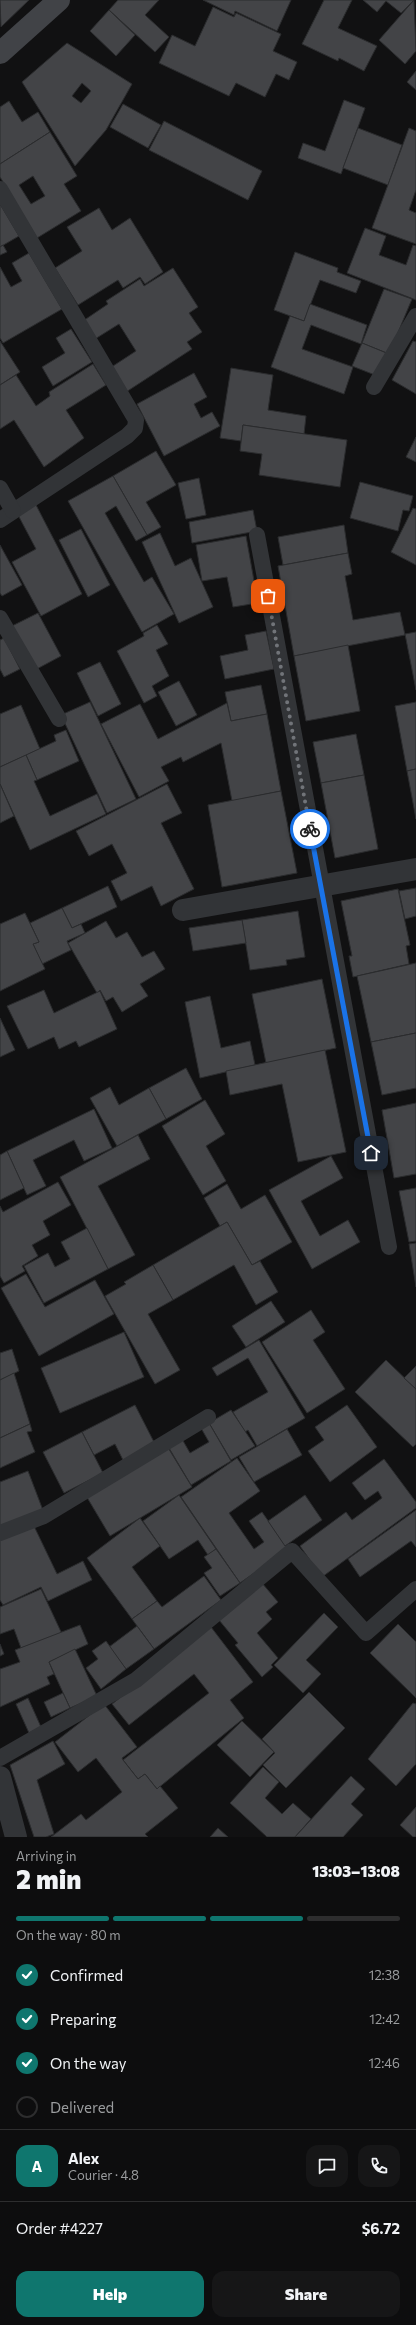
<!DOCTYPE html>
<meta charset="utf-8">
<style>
body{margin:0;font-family:Commissioner,sans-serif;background:#161617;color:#f1f3f6;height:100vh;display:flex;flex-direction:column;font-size:15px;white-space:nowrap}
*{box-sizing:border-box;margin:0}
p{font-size:13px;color:#9a9c9e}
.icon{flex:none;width:22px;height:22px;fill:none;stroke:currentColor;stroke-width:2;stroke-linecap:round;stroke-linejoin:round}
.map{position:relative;height:1837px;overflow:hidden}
.sheet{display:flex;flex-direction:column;background:#0d0d0e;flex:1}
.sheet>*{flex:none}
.pin{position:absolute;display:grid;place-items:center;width:34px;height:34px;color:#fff;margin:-17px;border-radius:8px;box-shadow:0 2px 6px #0006}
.courier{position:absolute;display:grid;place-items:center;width:40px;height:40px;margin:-20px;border:3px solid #1a73e8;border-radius:50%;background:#fff;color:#222;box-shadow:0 1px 5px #0007}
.overview em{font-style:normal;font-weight:800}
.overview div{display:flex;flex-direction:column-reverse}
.overview{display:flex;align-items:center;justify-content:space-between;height:68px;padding:0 16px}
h1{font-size:26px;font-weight:800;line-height:30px}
.bar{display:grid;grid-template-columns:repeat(4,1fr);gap:6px 4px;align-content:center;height:48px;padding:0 16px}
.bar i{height:5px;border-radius:3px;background:#2d2d2e}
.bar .active{background:#0f766e}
.bar p{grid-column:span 4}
.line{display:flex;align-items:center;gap:10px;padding:0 16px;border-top:1px solid #2d2d2e}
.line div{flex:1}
.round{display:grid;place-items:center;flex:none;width:42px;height:42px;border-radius:12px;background:#161617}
ol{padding:0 16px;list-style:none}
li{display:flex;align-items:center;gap:12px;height:44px}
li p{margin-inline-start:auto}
li .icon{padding:4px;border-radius:50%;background:#0f766e;color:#fff;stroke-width:4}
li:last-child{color:#9a9c9e}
li i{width:22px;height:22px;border:2px solid #2d2d2e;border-radius:50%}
.button{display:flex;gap:8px;margin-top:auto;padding:8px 16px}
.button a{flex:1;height:46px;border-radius:12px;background:#0f766e;color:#fff;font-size:16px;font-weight:800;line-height:46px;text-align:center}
.button a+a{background:#161617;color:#f1f3f6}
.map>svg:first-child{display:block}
.building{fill:#434447;stroke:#2b2c2e;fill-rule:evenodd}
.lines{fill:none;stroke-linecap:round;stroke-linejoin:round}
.service{stroke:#323437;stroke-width:16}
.minor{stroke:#323437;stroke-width:22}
.secondary{stroke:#414347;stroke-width:22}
.done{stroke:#717479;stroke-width:4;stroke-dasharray:0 7.2}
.route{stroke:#1a73e8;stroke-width:5}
</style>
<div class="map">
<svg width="416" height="1837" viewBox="0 0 416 1837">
<rect width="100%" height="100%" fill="#111112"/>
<g class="building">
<path d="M0,0h29l-28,27z"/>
<path d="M118,0h41l-14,15 24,22 -14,15 -46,-42z"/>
<path d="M203,0h88l-14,31 -42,-20 -1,4z"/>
<path d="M324,0h28l-14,28 39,18 -13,25 -25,-13 -1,3 -36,-17z"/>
<path d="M363,0h51l-13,13 -15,-12 -9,11z"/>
<path d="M414,0l2,51 -11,13 -26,-24z"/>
<path d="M213,7l21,10 2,-4 45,21 -8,17 24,11 -8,18 -13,-6 -11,23 -29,-14 -7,13 -70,-33 13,-28 23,11z"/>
<path d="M109,10l26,25 -19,21 -26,-25z"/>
<path d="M67,43l65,41 -26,46 -31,36 -53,-84zM82,83l9,8 -10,12 -9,-7z"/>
<path d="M416,71v19l-9,-8z"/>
<path d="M344,100l21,8 -24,66 -43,-16 5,-15 22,8z"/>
<path d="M9,101l13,21 16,-10 12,20 -50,32v-57z"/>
<path d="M123,104l38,21 -13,23 -38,-21z"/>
<path d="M164,121l98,50 -14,29 -99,-50z"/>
<path d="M358,128l44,17 -14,40 -45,-17z"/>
<path d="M409,128l7,3v59l-7,20 7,3v31l-44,-16z"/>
<path d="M50,132l27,44 -13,8 17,27 -44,27 -37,-61v-13zM33,176l12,20 -14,8 -12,-19z"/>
<path d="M0,204l19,32 -19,11z"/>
<path d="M99,208l13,22 18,-12 33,54 -18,12 -5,-7 -17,11 -5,-8 -40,25 -23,-37 27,-17 -15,-24z"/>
<path d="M365,228l21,8 -7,19 27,10 7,-20 3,1v54l-69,-27z"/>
<path d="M3,245l4,7 -7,3v-8z"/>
<path d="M295,252l43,16 -1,4 24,9 -5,12 -36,-13 -16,41 -30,-11z"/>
<path d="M29,253l33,56 -59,34 -3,-5v-71l11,20 11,-6 -10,-18z"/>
<path d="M173,268l25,39 -9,6 13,19 -15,10 5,7 -66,43 -16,-24 26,-17 -17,-27 -24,15 -12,-18 25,-17 -2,-3 34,-22 4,7z"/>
<path d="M384,289l28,10 -23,55 -27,-11z"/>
<path d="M310,304l57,21 -6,19 -50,-19 -9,24 51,18 -9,27 -73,-27 19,-51 14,5z"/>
<path d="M71,329l21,33 -39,24 -11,-19 23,-14 -9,-15z"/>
<path d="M0,341l20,31 -20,13z"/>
<path d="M413,341l3,1v52l-24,-14z"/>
<path d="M362,343l27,11 -9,23 -28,-11z"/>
<path d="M93,364l13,21 -40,25 18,28 -40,29 -30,-47 -14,9v-44l16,-10 20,31 14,-10 -1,-4z"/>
<path d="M231,368l42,7 -5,35 38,6 -2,18 -61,-9 -2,16 -21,-3z"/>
<path d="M194,373l13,24 -13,7 7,14 11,-6 8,14 -56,30 -27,-52z"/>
<path d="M243,425l104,15 -7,47 -81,-12 3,-21 -22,-3z"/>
<path d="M416,437v25l-10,-5z"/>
<path d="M156,451l20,34 -30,17 15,25 -14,8 -34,-59z"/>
<path d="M113,476l34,59 -11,6 -20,-35 -11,7 39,69 8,-5 22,37 -32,18 -74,-131z"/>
<path d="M199,478l7,37 -20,4 -8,-36z"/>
<path d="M360,482l53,14 -4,15 -6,-1 -5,21 -48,-13z"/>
<path d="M35,503l47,91 -41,22 -29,-54 24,-13 -19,-36z"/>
<path d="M413,508l3,1v56l-25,-13z"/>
<path d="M253,510l4,21 -65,12 -3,-21z"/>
<path d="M344,525l4,28 -65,12 -5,-28z"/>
<path d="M81,529l29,56 -22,12 -29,-57z"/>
<path d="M160,533l15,33 16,-8 22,49 -34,16 -37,-81z"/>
<path d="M246,536l12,67 -25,4 -6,-30 -25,4 -6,-36z"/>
<path d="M0,545l22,40 -20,11 -2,-3z"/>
<path d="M348,553l4,21 -7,2 8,44 47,-8 5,23 -111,21 -16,-90z"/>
<path d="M38,613l23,43 -28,15 -23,-44z"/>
<path d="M157,625l11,19 -12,6 13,26 -17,10 5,10 -13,7 -27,-52 27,-15 -1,-3z"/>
<path d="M266,631l8,38 -49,10 -5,-23 28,-6 -3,-15z"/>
<path d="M416,632v58l-11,-56z"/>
<path d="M4,638l16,31 -16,8 -4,-8v-29z"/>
<path d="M348,645l12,66 -54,10 -12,-65z"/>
<path d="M100,662l21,42 -23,12 -21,-43z"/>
<path d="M179,681l18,34 -21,11 -18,-34z"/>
<path d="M261,685l6,29 -36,7 -6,-29z"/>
<path d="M90,702l46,97 -29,14 -46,-98z"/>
<path d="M416,702v67l-9,2 -12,-65z"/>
<path d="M227,703l4,18 36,-7 14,77 -49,10 -11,-58 -38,19 -2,-5 -20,10 8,14 -30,16 -38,-73 39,-20 18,35z"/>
<path d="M21,705l19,44 -40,18v-53z"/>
<path d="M66,730l13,31 -42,19 -11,-25 30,-14 -2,-6z"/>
<path d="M356,734l8,41 -43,8 -8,-41z"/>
<path d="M26,755l11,25 -3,1 16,35 47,-22 9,20 -76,36 -30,-66v-17z"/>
<path d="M416,769v50l-9,-48z"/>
<path d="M364,775l14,74 -43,9 -14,-75z"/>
<path d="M0,784l14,32 -14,7z"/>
<path d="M167,784l15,29 -21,10 33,66 -33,17 -9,-20 -31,15 -10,-20 16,-8 -15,-29 -23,12 -13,-25z"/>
<path d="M281,791l16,82 -75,14 -14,-82z"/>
<path d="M108,886l9,21 -45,21 -10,-20z"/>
<path d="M416,888v28l-11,3 -6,-28z"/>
<path d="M398,889l12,56 -4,1 3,18 -56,13 -4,-21h3l-11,-55z"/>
<path d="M62,908l10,20 9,-4 4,9 -18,8 4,9 -29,14 -9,-20 6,-2 -9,-19z"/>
<path d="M298,911l7,46 -19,3 1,5 -37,5 -8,-50z"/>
<path d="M25,913l14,29 -6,2 12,25 -45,22v-67z"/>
<path d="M242,920l4,23 -53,8 -4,-23z"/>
<path d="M106,921l10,17 11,-6 15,25 12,-6 11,18 -25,15 8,12 -26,16 -9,-15 -7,4 -6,-11 -3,3 -29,-50z"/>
<path d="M416,963v70l-45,9 -14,-66z"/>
<path d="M322,979l14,69 -70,15 -14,-69z"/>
<path d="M44,990l10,23 46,-22 17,38 -38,18 -3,-6 -17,8 -5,-12 -26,12 -21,-43z"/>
<path d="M210,996l11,52 29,-7 5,24 -55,13 -15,-76z"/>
<path d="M0,1018l15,32 -15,7z"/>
<path d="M416,1033v55l-34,7 -11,-53z"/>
<path d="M325,1050l21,102 -48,10 -16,-78 -52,11 -4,-24z"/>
<path d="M186,1068l16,31 -36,20 -17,-31z"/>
<path d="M110,1087l9,18 30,-17 17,31 -49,27 -27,-48z"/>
<path d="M205,1100l20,34 -19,12 20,35 -23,14 -41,-69z"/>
<path d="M416,1103v71l-22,4 -12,-68z"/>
<path d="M94,1109l18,39 -28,13 -10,-21 -41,20 13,26 -19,9 -20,-44z"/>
<path d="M138,1135l12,24 -52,27 37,69 -27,14 -48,-92z"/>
<path d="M7,1151l17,37 -24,12v-45z"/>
<path d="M331,1156l12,22 -42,23 19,35 28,-16 12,22 -48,27 -43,-79z"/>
<path d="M58,1182l13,23 -28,16 7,14 -18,10 6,11 -16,10 3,5 -21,12 -4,-7v-70l3,6z"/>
<path d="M227,1184l14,25 24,-14 27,47 -40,23 -25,-43 -7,4 -16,-28z"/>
<path d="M416,1188v53l-7,1 -10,-51z"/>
<path d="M227,1222l25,43 8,-4 18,31 -22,13 -22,-40 -61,35 -20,-35z"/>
<path d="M87,1228l21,41 -64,34 -20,-37 24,-13 7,14 15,-8 -9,-17z"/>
<path d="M416,1243v44l-7,-43z"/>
<path d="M153,1265l20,35 -25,14 32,56 -25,14 -50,-88 21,-12 -2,-2z"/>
<path d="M26,1274l19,33 50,-27 19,34 -75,42 -38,-68z"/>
<path d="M271,1301l14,21 -39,25 -14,-21z"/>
<path d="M311,1310l14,22 -12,8 32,49 -38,24 -45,-71z"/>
<path d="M124,1332l20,45 -84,36 -19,-45z"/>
<path d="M259,1340l46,78 -48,28 -9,-16 -3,2 -12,-20 35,-20 -20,-34 -31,18 -5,-8z"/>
<path d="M12,1349l7,22 -19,9v-27z"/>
<path d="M386,1360l30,29v55l-3,3 -58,-55z"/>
<path d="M416,1366v23l-12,-11z"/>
<path d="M14,1373l16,51 -30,14v-58z"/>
<path d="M135,1405l21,41 -32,16 -9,-18 -21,11 -12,-23z"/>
<path d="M347,1405l30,42 -47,35 -22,-31 16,-11 -9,-13z"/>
<path d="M231,1410l24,36 -24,14 -22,-37z"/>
<path d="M209,1423l22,38 -40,24 -22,-37 13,-9 8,14 19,-11 -8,-14z"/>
<path d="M30,1424l2,7 -5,1 8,20 -35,16v-30z"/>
<path d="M287,1429l15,26 -48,27 -15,-25z"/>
<path d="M82,1432l21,41 -39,20 -21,-41z"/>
<path d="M167,1446l25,41 -82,49 -25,-42z"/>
<path d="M237,1458l23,33 -31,22 25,36 10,-7 -15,-21 13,-9 26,37 -48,34 -59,-86z"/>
<path d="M384,1459l32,43v6l-94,69 -22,-31 46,-34 6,8 30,-22 -4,-7 -13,9 -13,-17z"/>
<path d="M28,1471l16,42 -44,17v-48z"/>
<path d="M179,1495l37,54 -8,6 -10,-15 -29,19 -26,-38z"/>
<path d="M305,1495l17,25 -37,26 -17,-25z"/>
<path d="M416,1510v37l-5,-6 -51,36 -12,-18z"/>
<path d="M140,1518l20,28 -28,21 25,34 -25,18 -45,-61z"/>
<path d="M33,1524l24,50 26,-13 9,19 -44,21 -7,-14 -38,18 -3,-5v-60z"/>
<path d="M216,1549l24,34 -20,13 -16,-23 8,-5 -8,-11z"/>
<path d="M204,1576l17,24 -67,49 -22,-30 25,-18 5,6z"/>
<path d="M262,1583l16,19 -12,10 6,7 -15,14 21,25 -7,7 2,2 -11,10 -27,-32 3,-2 -19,-23z"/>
<path d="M41,1589l21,45 -41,14 -7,-19 -14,5v-27z"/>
<path d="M324,1613l14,14 -32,33 15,14 -18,19 -29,-28z"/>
<path d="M398,1624l18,18v56l-46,-45z"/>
<path d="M80,1625l8,19 -39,18 5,12 -7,3 3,7 -50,23v-38l20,-7 -5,-12z"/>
<path d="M137,1626l17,23 -28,20 -17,-22z"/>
<path d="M211,1627l42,55 -23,18 14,18 -87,71 -12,-15 -7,5 -15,-19 86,-67 -15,-19 -65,51 -17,-21z"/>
<path d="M106,1641l20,28 -25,20 -15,-21 12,-9 -6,-8z"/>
<path d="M0,1644l4,10 -4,2z"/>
<path d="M75,1649l22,47 -27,12 -21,-46z"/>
<path d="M309,1692l36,36 -59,60 -23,-23 12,-12 -13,-14z"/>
<path d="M63,1693l7,15 -19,9 -7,-15z"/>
<path d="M28,1698l13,29 -12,6 -13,-29z"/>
<path d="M413,1703l3,1v60l-20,22 -28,-27z"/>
<path d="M104,1704l33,43 -15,11 1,2 15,19 7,-5 12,15 3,-3 18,22 -33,26 3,3h-97l30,-23 5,6 36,-28 -26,-34 -18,14 -23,-30z"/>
<path d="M242,1721l32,31 -24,25 -33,-32z"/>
<path d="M53,1741l12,23 -28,16 17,54 -8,3h-12l-24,-72z"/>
<path d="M263,1767l16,15 -14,16 17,16 11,-11 18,16 -16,18h-28l-37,-34z"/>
<path d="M351,1776l14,13 -14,15 12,11 -20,22h-48z"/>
<path d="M416,1807v30h-3l-13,-12z"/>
<path d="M218,1828l10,9h-18z"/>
</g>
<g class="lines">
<g class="service">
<path d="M0,189l136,231 -1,8 -8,8 -127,84"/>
<path d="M374,387l42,-71"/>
<path d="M0,488l13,23"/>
<path d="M257,535l132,712"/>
<path d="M0,618l59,101"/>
<path d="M0,1533l44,-17 164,-99"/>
<path d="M0,1758l136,-78 156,-129 74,82 50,-44"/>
</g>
<g class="minor">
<path d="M183,910l233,-41"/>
<path d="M0,1777l16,60"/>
</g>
<path class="secondary" d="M0,53l59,-53"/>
</g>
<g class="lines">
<path class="done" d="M268,596l42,233"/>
<path class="route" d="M310,829l61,324"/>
</g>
</svg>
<div class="pin" style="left:268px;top:596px;background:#ea580c"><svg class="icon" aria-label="bag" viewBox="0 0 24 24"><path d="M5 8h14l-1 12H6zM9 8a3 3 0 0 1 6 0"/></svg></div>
<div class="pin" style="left:371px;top:1153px;background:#1f2937"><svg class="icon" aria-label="home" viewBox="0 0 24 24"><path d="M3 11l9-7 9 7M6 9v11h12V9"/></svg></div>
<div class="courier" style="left:310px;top:829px"><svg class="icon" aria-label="bike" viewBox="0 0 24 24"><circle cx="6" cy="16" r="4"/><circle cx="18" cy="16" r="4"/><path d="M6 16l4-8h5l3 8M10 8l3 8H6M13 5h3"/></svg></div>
</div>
<section class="sheet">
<div class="overview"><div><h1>2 min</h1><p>Arriving in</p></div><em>13:03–13:08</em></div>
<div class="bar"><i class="active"></i><i class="active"></i><i class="active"></i><i></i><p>On the way · 80 m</p></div>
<ol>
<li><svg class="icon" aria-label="check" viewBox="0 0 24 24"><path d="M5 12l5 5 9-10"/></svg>Confirmed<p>12:38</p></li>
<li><svg class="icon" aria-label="check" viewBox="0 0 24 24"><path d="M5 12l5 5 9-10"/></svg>Preparing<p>12:42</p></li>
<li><svg class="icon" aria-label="check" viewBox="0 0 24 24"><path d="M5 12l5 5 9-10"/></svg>On the way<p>12:46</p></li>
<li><i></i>Delivered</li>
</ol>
<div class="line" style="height:72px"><b class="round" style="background:#0f766e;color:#fff">A</b><div><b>Alex</b><p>Courier · 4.8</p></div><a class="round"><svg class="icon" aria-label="chat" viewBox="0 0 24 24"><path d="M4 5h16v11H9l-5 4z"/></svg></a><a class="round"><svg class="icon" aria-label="phone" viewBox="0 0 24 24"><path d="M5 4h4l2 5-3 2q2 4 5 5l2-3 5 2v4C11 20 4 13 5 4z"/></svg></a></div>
<div class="line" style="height:52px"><div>Order #4227</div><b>$6.72</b></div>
<div class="button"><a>Help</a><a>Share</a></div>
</section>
